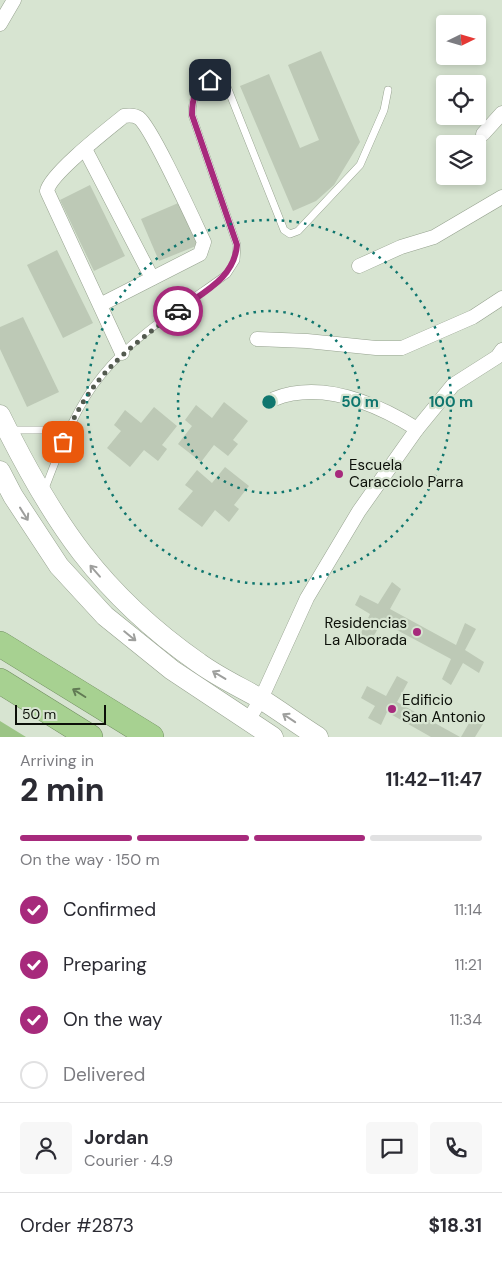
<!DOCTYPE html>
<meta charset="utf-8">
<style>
body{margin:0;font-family:"DM Sans",sans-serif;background:#f7f7f7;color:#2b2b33;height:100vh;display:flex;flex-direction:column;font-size:19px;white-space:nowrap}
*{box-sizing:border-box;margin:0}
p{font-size:16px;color:#7c7c81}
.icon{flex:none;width:28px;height:28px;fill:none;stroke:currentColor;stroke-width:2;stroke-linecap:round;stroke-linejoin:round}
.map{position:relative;height:737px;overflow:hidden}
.sheet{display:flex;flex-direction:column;background:#fff;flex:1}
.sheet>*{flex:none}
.needle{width:32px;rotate:85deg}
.fabs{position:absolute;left:436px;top:15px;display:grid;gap:10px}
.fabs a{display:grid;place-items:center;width:50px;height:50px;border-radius:5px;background:#fff;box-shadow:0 2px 8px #0003;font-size:25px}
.scale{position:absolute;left:15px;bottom:12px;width:91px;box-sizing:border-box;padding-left:5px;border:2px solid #0c1009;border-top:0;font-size:14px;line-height:18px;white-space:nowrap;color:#0c1009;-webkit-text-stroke:4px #d7e4d1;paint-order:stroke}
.pin{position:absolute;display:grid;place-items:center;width:42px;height:42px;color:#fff;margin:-21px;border-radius:10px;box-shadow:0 2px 8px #0006}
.courier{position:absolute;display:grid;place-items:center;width:50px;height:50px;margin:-25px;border:4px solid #a72a7c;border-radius:50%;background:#fff;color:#222;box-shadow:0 1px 6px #0007}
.head em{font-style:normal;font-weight:700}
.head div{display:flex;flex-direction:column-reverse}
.head{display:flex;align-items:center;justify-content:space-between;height:85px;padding:0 20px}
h1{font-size:32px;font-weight:700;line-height:38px}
.bar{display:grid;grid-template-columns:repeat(4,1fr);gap:8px 5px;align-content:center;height:60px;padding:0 20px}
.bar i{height:6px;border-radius:4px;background:#e1e1e2}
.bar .active{background:#a72a7c}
.bar p{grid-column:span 4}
.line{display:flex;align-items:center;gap:12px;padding:0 20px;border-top:1px solid #e1e1e2}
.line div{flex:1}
.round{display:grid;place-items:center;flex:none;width:52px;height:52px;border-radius:5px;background:#f7f7f7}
ol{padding:0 20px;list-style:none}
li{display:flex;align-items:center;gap:15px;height:55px}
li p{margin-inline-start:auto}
li .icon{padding:5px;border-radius:50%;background:#a72a7c;color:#fff;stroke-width:4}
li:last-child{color:#7c7c81}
li i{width:28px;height:28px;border:2px solid #e1e1e2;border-radius:50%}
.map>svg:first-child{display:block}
.green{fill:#9bc485}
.building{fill:#bdc9b6}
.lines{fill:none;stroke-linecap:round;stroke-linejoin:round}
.lane-casing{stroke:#96a28f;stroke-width:8}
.street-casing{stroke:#96a28f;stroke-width:15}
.secondary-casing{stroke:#96a28f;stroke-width:21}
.highway-casing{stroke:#718d61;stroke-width:26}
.lane{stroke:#fff;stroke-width:7}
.street{stroke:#fff;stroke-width:14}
.secondary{stroke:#fff;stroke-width:20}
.highway{stroke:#a7d191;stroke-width:25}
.oneway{stroke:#9e9f9d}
.oneway2{stroke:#617a54}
.done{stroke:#535a4f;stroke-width:5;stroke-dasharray:0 9}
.route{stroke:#a72a7c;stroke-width:6}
.ring{fill:none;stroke:#0f766e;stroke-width:2.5;stroke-dasharray:2.5 5}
.poi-dot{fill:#a72a7c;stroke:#d7e4d1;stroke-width:2}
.labels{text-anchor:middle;stroke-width:4.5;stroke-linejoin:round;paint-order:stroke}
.poi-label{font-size:15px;fill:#0c1009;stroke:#d7e4d1;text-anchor:start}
.centre{fill:#0f766e;stroke:#d7e4d1;stroke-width:2.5}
.ring-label{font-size:15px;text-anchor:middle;font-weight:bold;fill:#0f766e;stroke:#d7e4d1;stroke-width:4.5;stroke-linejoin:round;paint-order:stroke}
</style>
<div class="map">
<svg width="502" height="737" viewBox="0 0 502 737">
<rect width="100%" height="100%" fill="#d7e4d1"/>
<path class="green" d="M0,721l26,16h-26z"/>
<g class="building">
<path d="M321,51l39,91 -26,43 -18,16 -23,10 -53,-125 29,-12 31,74 19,-8 -31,-75z"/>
<path d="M90,185l35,71 -31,15 -34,-71z"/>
<path d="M183,201l18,43 -42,17 -18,-42z"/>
<path d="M57,250l36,73 -30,15 -36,-73z"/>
<path d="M23,317l36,75 -32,15 -27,-58v-22z"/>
<path d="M224,402l24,19 -15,19 5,4 -10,12 -14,-11 -13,17 -23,-18 14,-18 -7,-6 11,-15 16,13z"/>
<path d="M154,407l23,19 -15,19 5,4 -9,12 -14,-11 -14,17 -23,-19 14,-17 -7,-6 11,-15 16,13z"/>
<path d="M225,467l24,19 -15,19 5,4 -10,13 -14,-12 -13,17 -24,-18 15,-18 -8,-6 12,-15 15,13z"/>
<path d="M392,582l9,7 -11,20 66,36 9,-22 11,6 -11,21 19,12 -5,11 -16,-10 -12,22 -9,-6 9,-20 -69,-37 -12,20 -10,-7 10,-21 -15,-9 5,-10 18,9z"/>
<path d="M397,676l11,6 -11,20 63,35h-29l-44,-25 -6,13 -13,-7 7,-12 -14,-8 6,-12 19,10z"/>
<path d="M472,718l11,6 -8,13h-14z"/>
</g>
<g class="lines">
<g class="lane-casing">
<g id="lane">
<path d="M11,430h38l21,-5"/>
<path d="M44,491c16,-41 30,-82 58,-116 32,-40 84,-71 125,-101l9,-14 1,-15 -45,-130c0,-20 6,-34 28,-36l6,5 58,146 6,4 8,-3 62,-66 24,-55 4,-20"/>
</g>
</g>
<g class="street-casing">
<g id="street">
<path d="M0,24l14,-24"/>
<path d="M483,134l19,-21"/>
<path d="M85,149l67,129"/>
<path d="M359,266l42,-19 33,-10 68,-40"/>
<path d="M100,305l100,-51 4,-12c-10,-21 -52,-114 -65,-124 -5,-3 -9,-3 -15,-2 -16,13 -74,58 -77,75l75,162"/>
<path d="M257,339l50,2 69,7h26l71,-31 29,-19"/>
<path d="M274,399c48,-19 101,4 143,30"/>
<path d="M249,719l12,-20 46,-101 52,-87 58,-82 36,-44 44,-28 5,-7"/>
</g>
</g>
<g class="secondary-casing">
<g id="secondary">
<path d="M0,415c52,106 100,179 199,248 19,14 41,24 62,36 19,12 38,26 57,38"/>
<path d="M0,471l13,25 46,70 46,50 67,54 101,67"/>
</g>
</g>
<g class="highway-casing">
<g id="highway">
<path d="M0,644l151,93"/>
<path d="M0,681l90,56"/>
</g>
</g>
<use href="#lane" class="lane"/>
<use href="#street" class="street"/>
<use href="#secondary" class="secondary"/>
<use href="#highway" class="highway"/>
</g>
<defs><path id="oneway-shaft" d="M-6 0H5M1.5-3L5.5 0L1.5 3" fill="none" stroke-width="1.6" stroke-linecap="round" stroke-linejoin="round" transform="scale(1.25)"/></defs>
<g class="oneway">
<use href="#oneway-shaft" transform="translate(24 514) rotate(58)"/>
<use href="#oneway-shaft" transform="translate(95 571) rotate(-131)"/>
<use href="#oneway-shaft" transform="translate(130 636) rotate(39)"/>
<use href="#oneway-shaft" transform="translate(219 675) rotate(-149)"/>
<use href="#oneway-shaft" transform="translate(289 718) rotate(-146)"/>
</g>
<use class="oneway2" href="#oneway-shaft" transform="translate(79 693) rotate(-148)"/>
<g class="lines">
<path class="done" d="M63,442c26,-64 61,-91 115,-131"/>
<path class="route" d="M178,311c25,-19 56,-32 59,-66l-45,-130c0,-17 3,-27 18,-35"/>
</g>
<g class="ring">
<circle cx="269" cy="402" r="91"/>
<circle cx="269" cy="402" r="182"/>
</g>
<g class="poi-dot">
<circle cx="339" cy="474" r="5"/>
<circle cx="417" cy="632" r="5"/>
<circle cx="392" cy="709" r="5"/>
</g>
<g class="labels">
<g class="poi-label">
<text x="349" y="470">Escuela<tspan x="349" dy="17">Caracciolo Parra</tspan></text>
<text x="407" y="628" text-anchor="end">Residencias<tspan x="407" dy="17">La Alborada</tspan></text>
<text x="402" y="705">Edificio<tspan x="402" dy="17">San Antonio</tspan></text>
</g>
</g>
<circle cx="269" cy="402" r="8" class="centre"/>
<g class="ring-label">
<text x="360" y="407">50 m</text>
<text x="451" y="407">100 m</text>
</g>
</svg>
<div class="fabs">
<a><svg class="needle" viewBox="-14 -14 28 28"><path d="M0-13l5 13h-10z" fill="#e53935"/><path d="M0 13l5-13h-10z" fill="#7c7c81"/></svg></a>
<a><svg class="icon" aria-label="locate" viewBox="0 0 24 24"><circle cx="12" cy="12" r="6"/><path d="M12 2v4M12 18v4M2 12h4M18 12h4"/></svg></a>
<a><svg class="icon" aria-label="layers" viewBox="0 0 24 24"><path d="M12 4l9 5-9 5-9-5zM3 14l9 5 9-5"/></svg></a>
</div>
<div class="scale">50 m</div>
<div class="pin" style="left:63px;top:442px;background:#ea580c"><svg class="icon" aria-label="bag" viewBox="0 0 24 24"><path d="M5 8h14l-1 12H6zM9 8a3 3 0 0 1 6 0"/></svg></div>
<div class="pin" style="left:210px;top:80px;background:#1f2937"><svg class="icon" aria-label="home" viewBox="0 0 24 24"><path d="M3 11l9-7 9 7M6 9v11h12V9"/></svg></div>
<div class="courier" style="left:178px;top:311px"><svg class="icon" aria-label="car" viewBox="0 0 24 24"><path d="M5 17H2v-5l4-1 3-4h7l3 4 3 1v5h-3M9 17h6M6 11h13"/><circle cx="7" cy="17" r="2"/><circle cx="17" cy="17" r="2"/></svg></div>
</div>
<section class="sheet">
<div class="head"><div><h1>2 min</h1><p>Arriving in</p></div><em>11:42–11:47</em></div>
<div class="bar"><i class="active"></i><i class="active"></i><i class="active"></i><i></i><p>On the way · 150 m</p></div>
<ol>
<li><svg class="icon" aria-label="check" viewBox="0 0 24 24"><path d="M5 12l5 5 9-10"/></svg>Confirmed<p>11:14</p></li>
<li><svg class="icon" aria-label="check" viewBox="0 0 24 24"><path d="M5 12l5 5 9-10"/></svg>Preparing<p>11:21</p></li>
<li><svg class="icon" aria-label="check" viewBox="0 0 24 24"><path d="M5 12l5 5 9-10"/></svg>On the way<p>11:34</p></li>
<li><i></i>Delivered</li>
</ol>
<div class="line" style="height:90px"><a class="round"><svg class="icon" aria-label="person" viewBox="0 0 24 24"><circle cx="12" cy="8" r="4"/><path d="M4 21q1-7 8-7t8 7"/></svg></a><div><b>Jordan</b><p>Courier · 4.9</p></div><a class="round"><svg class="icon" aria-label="chat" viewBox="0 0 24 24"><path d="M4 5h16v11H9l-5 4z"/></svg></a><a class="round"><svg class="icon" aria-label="phone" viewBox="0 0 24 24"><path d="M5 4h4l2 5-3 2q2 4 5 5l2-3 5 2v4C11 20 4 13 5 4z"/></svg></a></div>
<div class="line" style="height:65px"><div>Order #2873</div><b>$18.31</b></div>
</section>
